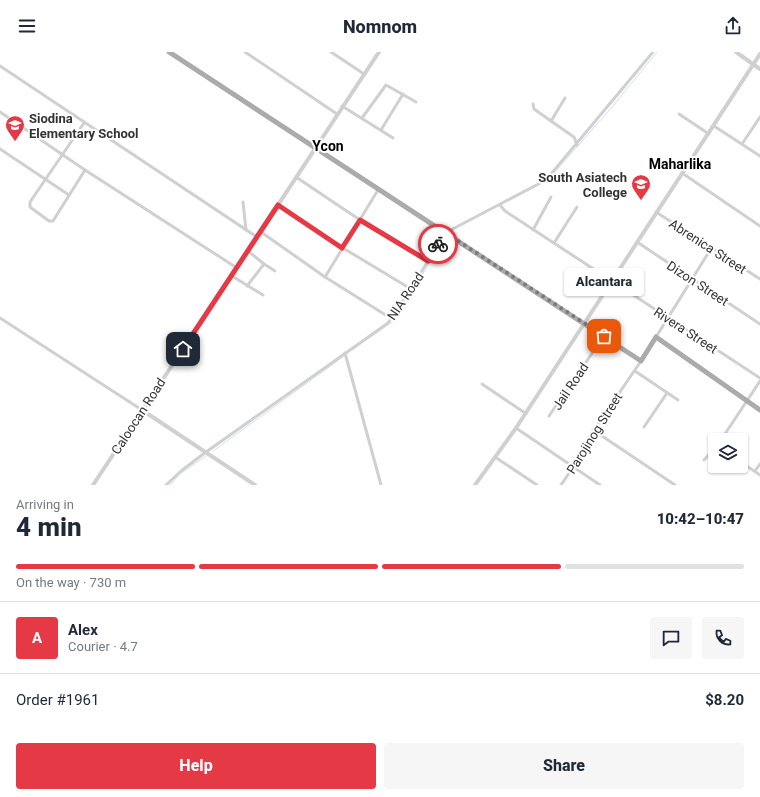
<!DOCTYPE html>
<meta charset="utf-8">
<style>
body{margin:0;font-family:Roboto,sans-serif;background:#f6f6f7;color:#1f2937;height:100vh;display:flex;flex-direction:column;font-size:15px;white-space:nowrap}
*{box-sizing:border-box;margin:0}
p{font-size:13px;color:#747a83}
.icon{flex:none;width:22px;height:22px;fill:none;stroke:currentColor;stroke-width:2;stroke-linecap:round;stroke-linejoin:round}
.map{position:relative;height:433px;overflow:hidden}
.details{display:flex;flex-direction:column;background:#fff;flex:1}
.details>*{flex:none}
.fabs{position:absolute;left:708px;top:381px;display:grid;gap:8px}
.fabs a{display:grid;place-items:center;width:40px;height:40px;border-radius:4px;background:#fff;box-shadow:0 1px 3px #0004;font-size:20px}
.pin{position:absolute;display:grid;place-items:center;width:34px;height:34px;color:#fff;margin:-17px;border-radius:8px;box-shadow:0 2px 6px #0006}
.courier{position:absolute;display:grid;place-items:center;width:40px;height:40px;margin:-20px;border:3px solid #e63946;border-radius:50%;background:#fff;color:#222;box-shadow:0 1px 5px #0007}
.bubble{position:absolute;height:28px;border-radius:4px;background:#fff;box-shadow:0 1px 3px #0004;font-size:13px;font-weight:800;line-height:28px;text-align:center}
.head em{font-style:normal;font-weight:800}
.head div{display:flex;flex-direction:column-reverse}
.head{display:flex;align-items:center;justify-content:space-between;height:68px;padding:0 16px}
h1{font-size:26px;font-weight:800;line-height:30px}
.bar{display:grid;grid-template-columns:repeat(4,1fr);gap:6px 4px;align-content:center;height:48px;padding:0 16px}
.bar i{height:5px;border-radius:3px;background:#e0e1e3}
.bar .current{background:#e63946}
.bar p{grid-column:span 4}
.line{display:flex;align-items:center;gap:10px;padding:0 16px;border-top:1px solid #e0e1e3}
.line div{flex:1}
.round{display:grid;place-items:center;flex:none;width:42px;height:42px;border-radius:4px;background:#f6f6f7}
.primary-button{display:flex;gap:8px;margin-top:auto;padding:8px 16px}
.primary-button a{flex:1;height:46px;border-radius:4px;background:#e63946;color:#fff;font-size:16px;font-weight:800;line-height:46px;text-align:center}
.primary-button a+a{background:#f6f6f7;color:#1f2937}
header{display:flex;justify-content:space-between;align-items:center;height:52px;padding:0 16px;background:#fff;font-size:18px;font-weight:800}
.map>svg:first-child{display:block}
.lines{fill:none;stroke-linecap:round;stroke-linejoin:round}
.stream{stroke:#cfe2ee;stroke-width:1}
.minor{stroke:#d0d0d0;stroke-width:3}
.tertiary{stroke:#d0d0d0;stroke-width:4}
.primary{stroke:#ababab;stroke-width:5}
.done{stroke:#7a7a7a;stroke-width:4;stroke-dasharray:0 7.2}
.route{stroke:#e63946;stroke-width:5}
.labels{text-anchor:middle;stroke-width:4;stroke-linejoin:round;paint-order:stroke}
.poi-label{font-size:13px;font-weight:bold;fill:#333;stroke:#fff;text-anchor:start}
.street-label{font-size:13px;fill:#333;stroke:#fff}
.neighbourhood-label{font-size:14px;font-weight:bold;fill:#000;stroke:#fff}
</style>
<header><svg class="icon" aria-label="menu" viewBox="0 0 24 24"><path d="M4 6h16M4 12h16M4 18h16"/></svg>Nomnom<svg class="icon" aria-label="share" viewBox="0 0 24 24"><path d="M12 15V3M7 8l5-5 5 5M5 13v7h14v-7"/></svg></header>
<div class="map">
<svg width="760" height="433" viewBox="0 0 760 433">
<rect width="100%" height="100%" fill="#fff"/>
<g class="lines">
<g class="stream">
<path d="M547,129l66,-75 44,-54"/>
<path d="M352,298l43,-30 50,-83"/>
<path d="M213,399l130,-94"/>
<path d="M170,433l10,-11 26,-18"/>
</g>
<g class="minor">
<path d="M245,0l92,62"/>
<path d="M331,0l33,22"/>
<path d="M0,14l257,171"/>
<path d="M565,46l-14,23 23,16 3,8"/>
<path d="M533,52l1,5 17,12"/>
<path d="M342,54l51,32"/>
<path d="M0,60l85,58 152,98"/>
<path d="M679,62l30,20"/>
<path d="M362,66l24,-33 30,17"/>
<path d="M84,71l-54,79v5l19,14h4l32,-51"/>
<path d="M714,74l46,30"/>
<path d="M381,78l22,-36"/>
<path d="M742,92l18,-27"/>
<path d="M0,97l69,46"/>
<path d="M682,121l78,53"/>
<path d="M296,125l64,43 68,41"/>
<path d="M243,150l3,28"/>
<path d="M278,153l65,43 68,41"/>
<path d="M500,153l5,6 255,167"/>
<path d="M656,160l104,67"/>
<path d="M533,178l18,-33"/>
<path d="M261,180l64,45 67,42"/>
<path d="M637,190l123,82"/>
<path d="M554,191l23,-36"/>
<path d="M264,212l11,7"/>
<path d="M232,224l31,19"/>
<path d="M325,225l53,-87"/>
<path d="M247,234l17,-22 -16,-13"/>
<path d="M0,266l142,92"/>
<path d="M656,285l56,-90"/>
<path d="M345,301l36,132"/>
<path d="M635,319l43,29"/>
<path d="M482,332l43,29"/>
<path d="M549,364l55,-80"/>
<path d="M644,375l23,-34"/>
<path d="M516,376l84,57"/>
<path d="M593,378l82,55"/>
<path d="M721,388l39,-59"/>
<path d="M495,405l42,28"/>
<path d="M704,408l11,-12"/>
<path d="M741,410l19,13"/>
<path d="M755,419l5,-7"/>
<path d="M166,433l15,-14 25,-19 182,-129 23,-34 34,-56 101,-53 107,-128"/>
<path d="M561,433l17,-25 7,-17 56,-82"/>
</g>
<g class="tertiary">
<path d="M736,0l24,17"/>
<path d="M142,358l113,75"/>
<path d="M93,433l286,-433"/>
<path d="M475,433l41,-57 244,-374"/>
</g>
<path class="primary" d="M169,0l472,309 15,-24 104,73"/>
</g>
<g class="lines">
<path class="done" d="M438,192l8,-11 158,103"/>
<path class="route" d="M183,297l95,-144 64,43 18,-28 68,41 10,-17"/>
</g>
<defs>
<g id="school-pin" transform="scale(1)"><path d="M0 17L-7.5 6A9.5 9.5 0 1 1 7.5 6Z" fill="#e63946" stroke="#fff"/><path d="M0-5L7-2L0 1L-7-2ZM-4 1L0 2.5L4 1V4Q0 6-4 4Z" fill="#fff"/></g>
<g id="university-pin" transform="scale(1)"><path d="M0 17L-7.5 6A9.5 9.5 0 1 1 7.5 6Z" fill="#e63946" stroke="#fff"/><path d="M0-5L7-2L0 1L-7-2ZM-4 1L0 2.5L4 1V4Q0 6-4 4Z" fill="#fff"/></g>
</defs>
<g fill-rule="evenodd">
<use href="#school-pin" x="15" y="73"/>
<use href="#university-pin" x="641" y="132"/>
</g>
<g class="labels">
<g class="poi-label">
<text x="29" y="71">Siodina<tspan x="29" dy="15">Elementary School</tspan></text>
<text x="627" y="130" text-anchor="end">South Asiatech<tspan x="627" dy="15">College</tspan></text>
</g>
<g class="street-label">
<text transform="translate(708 194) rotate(33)" y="5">Abrenica Street</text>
<text transform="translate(698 231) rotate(33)" y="5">Dizon Street</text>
<text transform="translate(405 244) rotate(-56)" y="5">NIA Road</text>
<text transform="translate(686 278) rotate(33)" y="5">Rivera Street</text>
<text transform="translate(570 334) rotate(-56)" y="5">Jail Road</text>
<text transform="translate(138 364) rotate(-57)" y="5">Caloocan Road</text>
<text transform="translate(594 381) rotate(-58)" y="5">Parojinog Street</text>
</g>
<g class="neighbourhood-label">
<text x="328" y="99">Ycon</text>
<text x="680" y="117">Maharlika</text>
</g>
</g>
</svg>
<div class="fabs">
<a><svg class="icon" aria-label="layers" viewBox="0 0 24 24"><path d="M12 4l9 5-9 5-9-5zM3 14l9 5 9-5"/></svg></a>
</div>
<div class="pin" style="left:604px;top:284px;background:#ea580c"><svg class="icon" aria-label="bag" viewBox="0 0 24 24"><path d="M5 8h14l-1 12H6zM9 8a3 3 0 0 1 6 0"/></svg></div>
<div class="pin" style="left:183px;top:297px;background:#1f2937"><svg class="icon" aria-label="home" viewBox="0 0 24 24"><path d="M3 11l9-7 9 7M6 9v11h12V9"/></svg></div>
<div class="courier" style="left:438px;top:192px"><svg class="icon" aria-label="bike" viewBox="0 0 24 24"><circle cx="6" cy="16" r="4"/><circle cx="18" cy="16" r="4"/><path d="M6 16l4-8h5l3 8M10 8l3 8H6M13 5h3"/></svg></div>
<div class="bubble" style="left:564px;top:216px;width:80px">Alcantara</div>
</div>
<section class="details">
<div class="head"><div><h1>4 min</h1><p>Arriving in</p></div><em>10:42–10:47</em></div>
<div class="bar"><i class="current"></i><i class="current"></i><i class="current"></i><i></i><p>On the way · 730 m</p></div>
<div class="line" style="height:72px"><b class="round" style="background:#e63946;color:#fff">A</b><div><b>Alex</b><p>Courier · 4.7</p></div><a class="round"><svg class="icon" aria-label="chat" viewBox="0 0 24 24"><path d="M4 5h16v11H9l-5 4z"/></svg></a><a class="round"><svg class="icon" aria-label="phone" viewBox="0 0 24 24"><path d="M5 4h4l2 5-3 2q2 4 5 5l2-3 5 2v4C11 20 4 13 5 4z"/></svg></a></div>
<div class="line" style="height:52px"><div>Order #1961</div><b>$8.20</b></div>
<div class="primary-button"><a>Help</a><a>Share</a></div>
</section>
